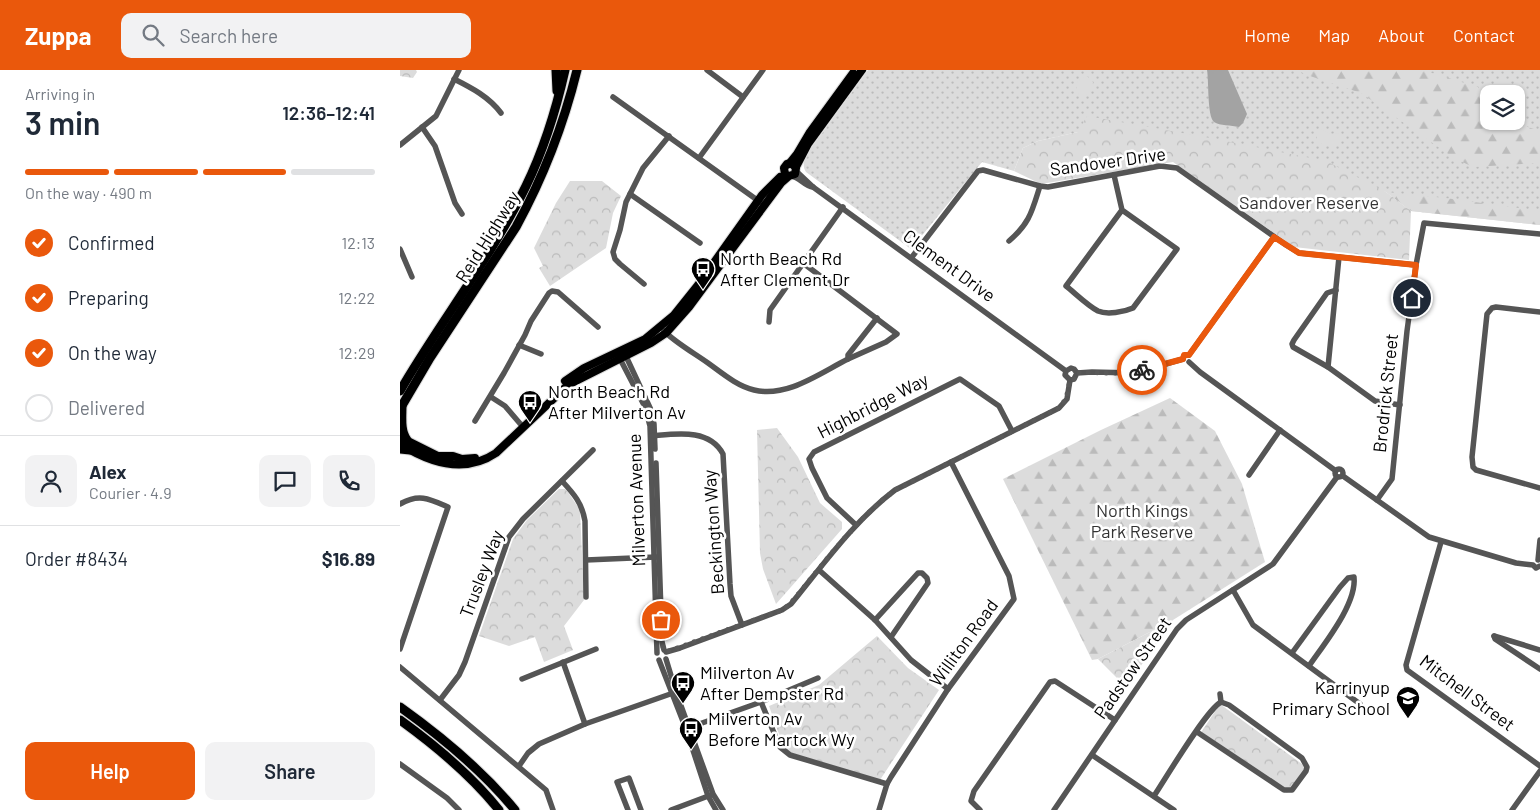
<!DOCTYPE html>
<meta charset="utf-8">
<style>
body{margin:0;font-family:Barlow,sans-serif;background:#f2f2f3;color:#1f2937;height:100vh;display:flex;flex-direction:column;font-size:19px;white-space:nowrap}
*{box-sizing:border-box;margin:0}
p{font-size:16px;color:#747a83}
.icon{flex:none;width:28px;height:28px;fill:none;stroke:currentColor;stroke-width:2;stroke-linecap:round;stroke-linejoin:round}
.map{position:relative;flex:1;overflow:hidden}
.panel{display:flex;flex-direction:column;background:#fff;width:400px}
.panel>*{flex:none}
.controls{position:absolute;left:1080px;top:15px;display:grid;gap:10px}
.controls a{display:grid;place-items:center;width:45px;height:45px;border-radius:10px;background:#fff;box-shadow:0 1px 4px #0004;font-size:25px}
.pin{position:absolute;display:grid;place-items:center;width:42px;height:42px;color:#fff;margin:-21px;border:2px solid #fff;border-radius:50%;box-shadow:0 1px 5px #0007}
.courier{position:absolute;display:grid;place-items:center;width:50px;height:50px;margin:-25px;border:4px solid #ea580c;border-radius:50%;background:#fff;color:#222;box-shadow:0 1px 6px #0007}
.summary em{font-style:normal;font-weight:600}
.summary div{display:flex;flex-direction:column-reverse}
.summary{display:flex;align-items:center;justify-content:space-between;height:85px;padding:0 25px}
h1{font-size:32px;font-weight:600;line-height:38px}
.bar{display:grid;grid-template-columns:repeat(4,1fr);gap:8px 5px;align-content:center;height:60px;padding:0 25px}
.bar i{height:6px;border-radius:4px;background:#e0e1e3}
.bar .current{background:#ea580c}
.bar p{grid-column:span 4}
.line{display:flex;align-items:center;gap:12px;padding:0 25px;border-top:1px solid #e0e1e3}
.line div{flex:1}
.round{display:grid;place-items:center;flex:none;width:52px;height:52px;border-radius:10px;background:#f2f2f3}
ol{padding:0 25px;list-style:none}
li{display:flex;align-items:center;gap:15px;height:55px}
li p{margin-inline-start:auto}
li .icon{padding:5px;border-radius:50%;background:#ea580c;color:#fff;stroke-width:4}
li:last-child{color:#747a83}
li i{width:28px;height:28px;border:2px solid #e0e1e3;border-radius:50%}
.cta{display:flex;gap:10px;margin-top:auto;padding:10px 25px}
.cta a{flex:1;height:58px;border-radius:10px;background:#ea580c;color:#fff;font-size:20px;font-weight:600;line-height:58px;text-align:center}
.cta a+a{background:#f2f2f3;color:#1f2937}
header{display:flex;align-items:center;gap:30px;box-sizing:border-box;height:70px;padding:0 25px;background:#ea580c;color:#fff}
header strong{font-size:24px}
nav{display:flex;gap:28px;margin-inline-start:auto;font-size:18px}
.search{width:350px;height:45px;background:#f2f2f3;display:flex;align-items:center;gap:12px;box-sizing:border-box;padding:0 18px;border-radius:10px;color:#747a83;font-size:19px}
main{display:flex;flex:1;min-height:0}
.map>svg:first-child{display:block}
.grass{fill:url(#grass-dots);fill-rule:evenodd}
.forest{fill:url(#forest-firs)}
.park{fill:url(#park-crowns)}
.pitch{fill:#dcdcdc}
.water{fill:#a3a3a3}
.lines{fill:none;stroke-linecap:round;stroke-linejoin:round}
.major-casing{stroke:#dbdbdb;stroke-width:10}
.highway-casing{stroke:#dbdbdb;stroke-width:11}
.minor{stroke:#555;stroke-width:5.5}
.major{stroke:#000;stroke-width:8}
.highway{stroke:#000;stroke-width:9}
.done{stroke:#595959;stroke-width:5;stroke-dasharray:0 9}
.route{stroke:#ea580c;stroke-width:6}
.labels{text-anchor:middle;stroke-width:5;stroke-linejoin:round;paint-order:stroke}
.street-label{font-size:18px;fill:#000;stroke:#fff}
.park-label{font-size:18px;fill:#333;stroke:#fff}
.poi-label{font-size:18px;fill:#000;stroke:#fff;text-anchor:start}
</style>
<header>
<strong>Zuppa</strong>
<div class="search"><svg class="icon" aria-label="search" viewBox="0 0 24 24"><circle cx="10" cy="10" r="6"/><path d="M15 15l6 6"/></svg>Search here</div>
<nav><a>Home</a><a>Map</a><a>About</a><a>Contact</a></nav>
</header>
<main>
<section class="panel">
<div class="summary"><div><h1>3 min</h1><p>Arriving in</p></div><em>12:36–12:41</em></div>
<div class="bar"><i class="current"></i><i class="current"></i><i class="current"></i><i></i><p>On the way · 490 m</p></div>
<ol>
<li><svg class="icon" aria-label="check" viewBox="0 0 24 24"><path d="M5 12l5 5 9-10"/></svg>Confirmed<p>12:13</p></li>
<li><svg class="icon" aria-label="check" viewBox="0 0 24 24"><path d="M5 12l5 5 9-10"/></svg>Preparing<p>12:22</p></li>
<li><svg class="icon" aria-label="check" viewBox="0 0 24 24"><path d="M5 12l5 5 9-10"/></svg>On the way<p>12:29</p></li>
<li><i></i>Delivered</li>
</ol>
<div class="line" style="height:90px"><a class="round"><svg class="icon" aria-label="person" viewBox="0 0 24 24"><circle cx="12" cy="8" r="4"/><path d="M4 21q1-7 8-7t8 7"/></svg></a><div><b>Alex</b><p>Courier · 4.9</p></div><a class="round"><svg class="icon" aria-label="chat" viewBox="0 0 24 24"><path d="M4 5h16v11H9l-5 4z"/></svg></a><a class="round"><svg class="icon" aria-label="phone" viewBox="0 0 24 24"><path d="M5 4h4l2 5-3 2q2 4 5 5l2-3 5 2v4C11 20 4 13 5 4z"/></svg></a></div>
<div class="line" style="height:65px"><div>Order #8434</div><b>$16.89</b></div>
<div class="cta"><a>Help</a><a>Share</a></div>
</section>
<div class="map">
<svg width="1140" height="740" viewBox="0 0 1140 740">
<defs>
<pattern id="grass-dots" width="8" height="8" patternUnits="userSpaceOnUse" patternTransform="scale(1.25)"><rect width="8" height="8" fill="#dcdcdc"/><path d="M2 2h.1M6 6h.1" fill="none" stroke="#bbb" stroke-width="1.8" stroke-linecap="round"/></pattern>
<pattern id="forest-firs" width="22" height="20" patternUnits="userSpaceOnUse" patternTransform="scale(1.25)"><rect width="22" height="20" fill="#dcdcdc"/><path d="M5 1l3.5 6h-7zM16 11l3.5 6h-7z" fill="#bbb"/></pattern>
<pattern id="park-crowns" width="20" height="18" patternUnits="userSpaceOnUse" patternTransform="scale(1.25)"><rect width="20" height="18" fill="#dcdcdc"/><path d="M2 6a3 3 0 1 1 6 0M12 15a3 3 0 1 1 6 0" fill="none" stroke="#bbb"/></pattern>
</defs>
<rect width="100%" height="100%" fill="#fff"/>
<path class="grass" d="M468,0h672v155l-129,-14 -25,-19 -308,-60 -40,9 -15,7 -9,23 -32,-9 -71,87 -105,-77c-4,-6 -2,-11 0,-17zM1089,24h27v27h-27z"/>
<g class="forest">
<path d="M899,0h123l56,17 11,19v15h20l31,10v32l-67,4 -19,-9 -93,-65 -57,-19z"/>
<path d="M986,122l59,6 95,13v14l-129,-14z"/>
<path d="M770,328l45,33 27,53 23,78 -92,58 -75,39 -6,1 -89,-181 98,-49z"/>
</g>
<g class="park">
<path d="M0,0h16l1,2 -4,6 -13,-2z"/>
<path d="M687,46l123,22 116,23 60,31 25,19 -2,49 -115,-13 -121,-85 -132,22 -27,-13 9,-23 15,-7 40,-9z"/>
<path d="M170,111h32l19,15 -8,17 -7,35 -56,38 -11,-18 4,-2 -9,-18 22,-45z"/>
<path d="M377,358l21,29 22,46 22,19v7l-66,75 -13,-35 -3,-16 -3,-123z"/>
<path d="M159,419h6l3,3 12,18 4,90 -20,26 9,24 -29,12 -9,-25 -26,9 -30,-10 34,-97 14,-19z"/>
<path d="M773,550l-47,67 -28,-28z"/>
<path d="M477,566l31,32 31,22 -59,90 -95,-29 -16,-45 50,-21z"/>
<path d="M820,634l86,63 -19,26 -87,-59z"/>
</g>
<g class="pitch">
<path d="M687,6l6,6 -1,8 -7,6h-5l-3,-4 -1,-8 5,-6z"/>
<path d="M1103,10l7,4 5,10h-19l-2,-7 4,-5z"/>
<path d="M920,59l10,5 9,-1 1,8 -8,4h-9l-6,-6v-7z"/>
</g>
<path class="water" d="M807,0h21l19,44 -4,9 -4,4c-8,-2 -19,-1 -25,-5 -7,-6 -5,-41 -7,-52z"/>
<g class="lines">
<g class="major-casing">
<g id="major">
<path d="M389,94l8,-10 13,-22 43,-59"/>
<path d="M396,97l12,-23 54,-74"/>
<path d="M165,311l19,-13 61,-29 29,-24 24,-30 64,-90 18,-18"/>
<path d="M0,367l38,19h15l9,3 13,-1"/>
<path d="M0,374c30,19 65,30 96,9l72,-68 83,-42 15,-10 23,-26 92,-124 8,-7 6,-2 1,-6 -5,-5 -4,1 -3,4 1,6 4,2"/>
</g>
</g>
<g class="highway-casing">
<g id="highway">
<path d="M156,0l1,21"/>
<path d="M0,321c40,-69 91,-133 126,-205 18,-37 30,-76 39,-116"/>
<path d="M2,335c0,12 -2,26 5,35"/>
<path d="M0,339l30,-51 86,-131c28,-51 47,-100 61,-157"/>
<path d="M0,379l10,1"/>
<path d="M0,637c42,30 82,63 115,103"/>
<path d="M0,650c36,26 71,55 99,90"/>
</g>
</g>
<g class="minor">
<path d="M307,0l36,27"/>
<path d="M54,9c18,9 35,18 47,34"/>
<path d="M213,27l147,105"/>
<path d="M22,57l13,19 20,57 7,11"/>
<path d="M0,75l36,-29 23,-46"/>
<path d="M299,88l64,-88"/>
<path d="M396,101l17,16 253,184"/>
<path d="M714,105l8,35 -56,76c9,7 22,20 32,25 9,4 26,1 35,-3l44,-59 -55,-39"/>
<path d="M391,106c9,1 13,10 22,11"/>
<path d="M230,124l70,49"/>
<path d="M609,171c21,-18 23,-30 31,-55"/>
<path d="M0,179l12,28"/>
<path d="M512,187l66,-86 5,-1 57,16 8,1 112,-21 17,2 109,77 13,8 117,12"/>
<path d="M403,193l94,71 -11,8 -38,17"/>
<path d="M244,214l-24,-20 -5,-5 -2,-7 7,-22 6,-28 17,-34 26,-32"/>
<path d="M936,220l-9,3 -33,47 -2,4 1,3 35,20 47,34 25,4"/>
<path d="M1140,242l-44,-5 -4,1 -5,6 -15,143 1,10 3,3 64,18"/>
<path d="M369,252l1,-12 73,-103"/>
<path d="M264,261c12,12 30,22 44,32 14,10 29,23 46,27 33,8 66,-17 94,-31v-4l29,-37"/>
<path d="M119,275l22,9"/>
<path d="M224,282l27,58 3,14 1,25"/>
<path d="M218,285l27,52 5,19 7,227"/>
<path d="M789,285l85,-118"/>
<path d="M789,292l11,10 136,99"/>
<path d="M928,297l11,-110"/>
<path d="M677,303l-3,-4 -3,-1 -5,3 -1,4 5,5 4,-1 3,-6 15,-1 42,1 49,-14"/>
<path d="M91,327l14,9 18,21"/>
<path d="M75,351l29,-48 21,-38 6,-14 18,-28 3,-2 6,1 40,35"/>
<path d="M251,366c25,-2 58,-8 72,18l7,130 1,12 11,29"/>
<path d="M256,393l6,179 2,8"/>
<circle cx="939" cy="403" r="4"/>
<path d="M849,405l31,-45"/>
<path d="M943,406l86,61 87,26 17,2 3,3 4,-2"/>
<path d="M162,411c12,13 20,22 23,40l1,76"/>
<path d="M977,430l15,-21 15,-148 9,-66 8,-42 116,11"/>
<path d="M0,434c19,-11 30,-5 48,3l-48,142"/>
<path d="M456,455l-29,-27 -15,-30 -3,-9 5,-7 146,-73 39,27 13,25"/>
<path d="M1041,472l-35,123 1,5 133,96"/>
<path d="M186,490l70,-3"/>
<path d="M1138,490l2,-20"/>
<path d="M419,500l56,50 36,40 37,29"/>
<path d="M833,520l20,35 107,79"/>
<path d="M475,550l43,-47h4l5,5 1,5 -37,54"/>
<path d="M1094,566l1,3 45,30"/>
<path d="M1094,566l46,14"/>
<path d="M266,582l14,-4 102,-38 9,-6c32,-39 63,-83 104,-114l164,-82 8,-9 3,-19"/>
<path d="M892,583l48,-66 8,-9 6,-1c3,27 -30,67 -45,89"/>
<path d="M266,589l10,33 37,102 10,16"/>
<path d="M259,590l27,69 22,67 8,14"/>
<path d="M163,592l22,62"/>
<path d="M0,597l146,123 7,20"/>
<path d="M122,609l74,-30"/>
<path d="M820,624l1,8"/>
<path d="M40,630l19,-25 6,-13 44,-125 14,-18 70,-69"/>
<path d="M361,632l19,45 10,8 97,29"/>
<path d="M288,658l73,-26 57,-24"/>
<path d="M692,685l82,55"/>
<path d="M0,694l47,34 12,12"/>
<path d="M119,696l9,-13 11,-9 46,-20 91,-32"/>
<path d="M754,726c12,-18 52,-86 67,-94l8,3 73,53 5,9 -1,4 -14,19h-8l-87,-58"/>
<path d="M228,740l-11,-28 12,-4 12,32"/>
<path d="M271,740l40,-15"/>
<path d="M479,740l8,-26 4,-7 57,-88 66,-90 -5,-23 -58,-114"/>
<path d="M580,740l-9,-9 3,-10 76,-109 5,-1 60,39"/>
<path d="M654,740l123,-181 9,-9 87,-56 64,-87"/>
<path d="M1112,740l28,-39"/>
</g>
<use href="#major" class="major"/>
<use href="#highway" class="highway"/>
</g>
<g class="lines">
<path class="done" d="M261,550l1,25 4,7 116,-42 8,-6c33,-39 64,-83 105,-114l164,-82 7,-9 4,-19 4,-1 3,-6c21,-2 44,3 65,-3"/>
<path class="route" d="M742,300l41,-11 1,-4h5l85,-118 25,16 117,12 -4,33"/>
</g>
<defs>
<g id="bus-pin" transform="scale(1.25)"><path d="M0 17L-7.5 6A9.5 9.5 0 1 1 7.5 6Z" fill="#000" stroke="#fff"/><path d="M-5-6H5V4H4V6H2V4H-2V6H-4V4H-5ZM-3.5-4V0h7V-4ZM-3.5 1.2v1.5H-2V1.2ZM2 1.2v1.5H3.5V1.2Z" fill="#fff"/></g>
<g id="school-pin" transform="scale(1.25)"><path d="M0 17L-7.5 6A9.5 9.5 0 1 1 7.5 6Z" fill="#000" stroke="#fff"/><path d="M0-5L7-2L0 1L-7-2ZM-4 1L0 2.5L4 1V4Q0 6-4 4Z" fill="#fff"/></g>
</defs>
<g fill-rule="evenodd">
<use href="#bus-pin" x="303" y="199"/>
<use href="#bus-pin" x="130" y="332"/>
<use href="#bus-pin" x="283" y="613"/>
<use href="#school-pin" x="1008" y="628"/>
<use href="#bus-pin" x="291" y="659"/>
</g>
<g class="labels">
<g class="street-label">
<text transform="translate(708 92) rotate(-8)" y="6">Sandover Drive</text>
<text transform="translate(88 167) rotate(-58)" y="6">Reid Highway</text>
<text transform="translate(549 196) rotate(36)" y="6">Clement Drive</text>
<text transform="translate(986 323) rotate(-84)" y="6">Brodrick Street</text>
<text transform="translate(473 336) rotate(-27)" y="6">Highbridge Way</text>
<text transform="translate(237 430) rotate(-92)" y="6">Milverton Avenue</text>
<text transform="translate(314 462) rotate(-94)" y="6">Beckington Way</text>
<text transform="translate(82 504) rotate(-69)" y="6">Trusley Way</text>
<text transform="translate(564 573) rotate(-54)" y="6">Williton Road</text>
<text transform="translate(733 598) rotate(-55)" y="6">Padstow Street</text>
<text transform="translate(1067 623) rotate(37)" y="6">Mitchell Street</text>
</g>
<g class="park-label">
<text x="909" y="139">Sandover Reserve</text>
<text x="742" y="447">North Kings<tspan x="742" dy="21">Park Reserve</tspan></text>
</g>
<g class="poi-label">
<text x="320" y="195">North Beach Rd<tspan x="320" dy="21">After Clement Dr</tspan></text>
<text x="148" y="328">North Beach Rd<tspan x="148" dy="21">After Milverton Av</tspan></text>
<text x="300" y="609">Milverton Av<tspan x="300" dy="21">After Dempster Rd</tspan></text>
<text x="990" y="624" text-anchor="end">Karrinyup<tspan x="990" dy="21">Primary School</tspan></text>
<text x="308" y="655">Milverton Av<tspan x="308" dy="21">Before Martock Wy</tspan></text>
</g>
</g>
</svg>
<div class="controls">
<a><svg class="icon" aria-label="layers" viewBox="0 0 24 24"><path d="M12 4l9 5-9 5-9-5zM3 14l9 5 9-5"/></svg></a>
</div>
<div class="pin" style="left:261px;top:550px;background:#ea580c"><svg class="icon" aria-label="bag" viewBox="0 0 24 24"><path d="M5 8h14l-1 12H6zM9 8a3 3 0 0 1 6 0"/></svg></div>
<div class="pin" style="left:1012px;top:228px;background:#1f2937"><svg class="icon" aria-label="home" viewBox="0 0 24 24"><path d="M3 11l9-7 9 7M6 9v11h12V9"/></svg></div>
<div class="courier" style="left:742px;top:300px"><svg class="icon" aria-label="bike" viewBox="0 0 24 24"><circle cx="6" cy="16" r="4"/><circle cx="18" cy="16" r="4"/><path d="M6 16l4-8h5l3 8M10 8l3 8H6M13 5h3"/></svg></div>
</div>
</main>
